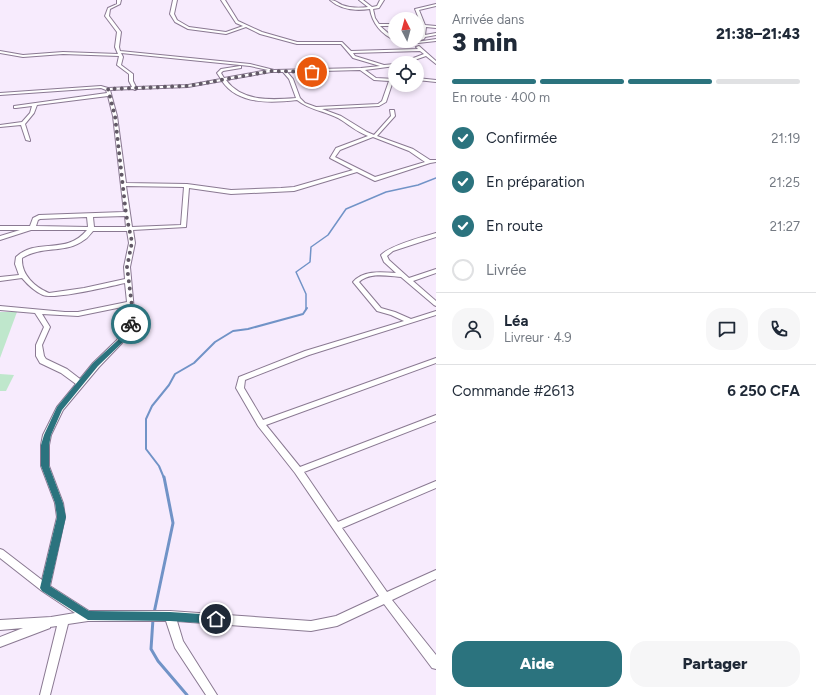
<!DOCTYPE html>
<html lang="fr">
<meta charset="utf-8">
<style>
body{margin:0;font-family:Figtree,sans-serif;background:#f6f6f7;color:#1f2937;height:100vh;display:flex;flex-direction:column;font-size:15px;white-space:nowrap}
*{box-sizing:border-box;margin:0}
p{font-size:13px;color:#747a83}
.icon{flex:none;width:22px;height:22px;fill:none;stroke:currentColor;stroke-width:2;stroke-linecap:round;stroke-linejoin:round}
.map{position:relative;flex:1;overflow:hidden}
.sheet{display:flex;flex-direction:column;background:#fff;width:380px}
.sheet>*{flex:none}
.needle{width:26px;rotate:354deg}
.controls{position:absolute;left:388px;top:12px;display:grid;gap:8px}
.controls a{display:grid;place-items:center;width:36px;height:36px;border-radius:50%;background:#fff;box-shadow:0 2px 6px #0003;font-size:20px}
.pin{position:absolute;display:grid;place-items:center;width:34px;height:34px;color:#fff;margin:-17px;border:2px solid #fff;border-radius:50%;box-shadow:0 1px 4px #0007}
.courier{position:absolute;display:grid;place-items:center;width:40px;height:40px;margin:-20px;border:3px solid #2b737e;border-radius:50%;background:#fff;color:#222;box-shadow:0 1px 5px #0007}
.summary em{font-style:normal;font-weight:800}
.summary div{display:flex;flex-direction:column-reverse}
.summary{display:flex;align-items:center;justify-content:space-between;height:68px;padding:0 16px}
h1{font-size:26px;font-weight:800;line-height:30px}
.bar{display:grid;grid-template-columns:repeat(4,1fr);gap:6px 4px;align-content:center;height:48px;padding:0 16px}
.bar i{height:5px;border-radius:3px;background:#e0e1e3}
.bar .current{background:#2b737e}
.bar p{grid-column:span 4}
.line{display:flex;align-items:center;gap:10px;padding:0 16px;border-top:1px solid #e0e1e3}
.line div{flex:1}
.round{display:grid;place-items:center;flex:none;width:42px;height:42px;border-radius:16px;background:#f6f6f7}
ol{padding:0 16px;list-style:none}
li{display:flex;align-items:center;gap:12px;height:44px}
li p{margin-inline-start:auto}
li .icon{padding:4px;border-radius:50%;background:#2b737e;color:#fff;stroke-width:4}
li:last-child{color:#747a83}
li i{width:22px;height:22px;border:2px solid #e0e1e3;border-radius:50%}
.primary-button{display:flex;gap:8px;margin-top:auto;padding:8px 16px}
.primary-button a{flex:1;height:46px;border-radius:16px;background:#2b737e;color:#fff;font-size:16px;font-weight:800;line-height:46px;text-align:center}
.primary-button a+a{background:#f6f6f7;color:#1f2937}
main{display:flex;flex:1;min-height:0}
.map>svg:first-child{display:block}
.green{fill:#bfe7cc}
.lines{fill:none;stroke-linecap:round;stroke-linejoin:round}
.stream-far2{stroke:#7193c7;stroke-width:1.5}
.stream-far1{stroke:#7193c7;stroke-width:2}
.stream{stroke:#7193c7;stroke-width:3}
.street-casing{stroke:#8a7992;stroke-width:2}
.street{fill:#fff;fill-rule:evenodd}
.route{fill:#2b737e}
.done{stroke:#625966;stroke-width:4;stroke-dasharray:0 7.2}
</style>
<main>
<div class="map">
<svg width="436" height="695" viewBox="0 0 436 695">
<rect width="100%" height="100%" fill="#f7ebfd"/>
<g class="green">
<path d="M0,312h17l-17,46z"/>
<path d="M0,374l14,1 -8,16h-6z"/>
</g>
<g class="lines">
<path class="stream-far2" d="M306,309v-15l-10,-22 14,-10 1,-15 17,-12 18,-26 40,-17 32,-7 18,-7"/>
<path class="stream-far1" d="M164,478l-5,-12 -13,-17v-30l6,-13 17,-21 6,-11 19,-11 21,-21 18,-11 15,-2 55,-15 4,-6"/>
<g class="stream">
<path d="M154,613l19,-90 -9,-46"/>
<path d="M153,619l-2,30 7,12 29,34"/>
</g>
<g class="street-casing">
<g id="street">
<path d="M117,0h4l-1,4 -10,5 -1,7 12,16 -2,15 1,4 130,13 24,6 87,-2 19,-2 -27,-8 -12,-14h-44l-37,-10 -14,-7 -20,7 -38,-5 -13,-7 -5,-8 3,-14h4l-3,14 3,6 12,7 37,5 17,-6 -7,-3 -15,-23h4l13,21 24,11 35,10h45l9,9 67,-2 -2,-2 3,-1 17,15v3l-10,-8 -20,7h-6l24,-9 -4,-3 -67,2 2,3 29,9 11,-1v2l-30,4 11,8 19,1v2h-2l-7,21 -7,4 -57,3 19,7 26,16 7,3 17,-19 -1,-6h4l1,6 -18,20 36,13 17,11h6v2l-6,1 -55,18 -18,-9 -63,19 -63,3 -42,-6 -3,39 -53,3 2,13 -5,24 5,54 -13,22 -23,24 -36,43 -12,25 -2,10v21l14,37 2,14 -15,69 39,25h81l141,10 25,-5 43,-20 -84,-123 -37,-47 -22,-38 3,-11 66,-26 99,-30 -13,-6 -14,-4 -24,-29c10,-12 28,-10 43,-9l-12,-11 -3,-7c10,-10 41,-18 55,-22v4l-43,14 -6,5 2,4 20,18 27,-9v4l-23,8 23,20v5l-2,-1 -33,-28c-13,-1 -31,-5 -42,5l22,26 14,4 16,7 25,-8v4l-127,40 -64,25 -1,8 19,32 173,-62v5l-170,62 34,42 136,-52v6l-132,51 34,50 98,-41v7l-94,40 45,64 49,-22v9l-44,21 44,55v14l-4,-1 -48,-64 -47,22 -26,5 -134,-10 6,20 34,54h-11l-31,-47 -9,-27h-78l-20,3 -18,71h-10l17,-69 -7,1v1l-50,19v-10l23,-9 -23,2v-10l51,-3 24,-4 -33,-22 -42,-33v-9l3,1 39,30 15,-63 -2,-14 -14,-37v-21l2,-10 14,-28 19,-23 -15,-11 -21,-10 -4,-7v-11l8,-18 -9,-14 -35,-3v-4l65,6h13l49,-10 -2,-19c-14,3 -71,17 -82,12 -7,-3 -16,-11 -21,-17l-22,3v-4l19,-2 -4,-11 1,-7c21,-20 50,-1 71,-27h-56l-31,10v-4l20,-6h-20v-4h30l3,-8 6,-3 85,-3 -11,-96 -5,-20 -71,9 -3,8 -9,11 5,16v1l-4,-1 -5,-15 -21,2v-2l22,-3 8,-9 2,-7 -16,2h-2v-2l93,-13 -1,-3 -5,-2 -101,7v-2l101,-7 7,2 24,-1 -3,-6v-7l-12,-9 2,-9 -56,-2 -40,3 -23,-4v-2l23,4 40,-3 55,2 -3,-7 2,-15 -12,-16 3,-8 9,-4zM121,53l129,13 18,4 -44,8 -3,-5 2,-2 18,-3v-2h-1l-19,3 -4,4 4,6 -33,6 -52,2 -3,-6v-7l-12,-9 2,-8zM360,70l14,10 15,1 -7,20 -4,3 -62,3 -11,-4 -5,-5 -7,-19 -6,-7zM271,72h12l6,7 7,19c-24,2 -54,4 -70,-18zM222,81c16,24 50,22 75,19 12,10 28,11 41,18 10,6 19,14 30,18l-32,12 -6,10 23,12 -59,17 -13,1 -50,2 -44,-6 -61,-1 -9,-67 -7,-26 23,-1 2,1 2,-1 51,-2zM373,137l36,14 16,11 -50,15 -40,-20 5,-7zM126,186l58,1 -3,38 -49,2zM125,216l1,11h-32l-1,-10zM87,217l1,10 -52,-1 2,-6 2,-1zM93,231h34l2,12 -5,24 1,12 -41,9 -35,5c-14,-6 -28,-18 -27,-35 21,-13 44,-4 62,-18 4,-2 6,-6 9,-9zM127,306l2,15 -12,19 -24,23 -13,16 -13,-10 -21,-10 -2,-3 -2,-11 8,-18 -8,-13 36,2z"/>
<path d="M330,0c5,0 8,3 12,5 8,3 18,3 26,2l-9,-7h4l9,7 5,-1 3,-6h4l-5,8 -6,1 2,9 4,6h16v2h-15l8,7 7,5v2c-13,-5 -23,-17 -25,-31 -13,2 -29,1 -40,-9z"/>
<path d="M436,4v2l-17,4 6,15 11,1v2l-10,-1 -1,8 11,-2v2l-11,2 -1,2 -7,2v-2l4,-2 1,-10 -5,-1v-2h4l-6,-15z"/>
<path d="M436,39v2l-18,2 -2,-1z"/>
<path d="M417,78l19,2v2l-19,-2z"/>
</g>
</g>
<use href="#street" class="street"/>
</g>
<path class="route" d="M129,322l5,2 -12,19 -24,23 -36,44 -11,25 -2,10v21l14,37 3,14 -16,69 39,25 81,1 46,3 4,4 -4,5 -46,-3 -82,-1 -46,-29 -2,-3 17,-71 -2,-14 -14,-37v-21l3,-10 13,-28 36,-44 25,-23z"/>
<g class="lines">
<path class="done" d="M131,324l2,-10 -6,-47 5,-25 -6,-28 -11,-98 -7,-27 80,-3 83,-15 41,1"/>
</g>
</svg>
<div class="controls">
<a><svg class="needle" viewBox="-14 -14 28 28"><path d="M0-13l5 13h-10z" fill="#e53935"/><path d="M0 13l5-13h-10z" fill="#747a83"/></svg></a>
<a><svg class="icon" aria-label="locate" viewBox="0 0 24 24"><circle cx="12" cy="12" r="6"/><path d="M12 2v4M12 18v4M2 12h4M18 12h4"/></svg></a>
</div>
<div class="pin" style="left:312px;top:72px;background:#ea580c"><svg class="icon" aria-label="bag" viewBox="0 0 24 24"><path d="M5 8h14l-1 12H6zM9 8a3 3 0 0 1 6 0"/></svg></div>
<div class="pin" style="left:216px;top:619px;background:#1f2937"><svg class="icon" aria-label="home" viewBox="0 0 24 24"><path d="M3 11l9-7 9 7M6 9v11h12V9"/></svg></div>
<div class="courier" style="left:131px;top:324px"><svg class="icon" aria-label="bike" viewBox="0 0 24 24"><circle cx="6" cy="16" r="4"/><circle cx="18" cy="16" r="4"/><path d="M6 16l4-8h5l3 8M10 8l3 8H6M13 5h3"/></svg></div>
</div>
<section class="sheet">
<div class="summary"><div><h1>3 min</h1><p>Arrivée dans</p></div><em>21:38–21:43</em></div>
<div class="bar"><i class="current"></i><i class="current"></i><i class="current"></i><i></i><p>En route · 400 m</p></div>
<ol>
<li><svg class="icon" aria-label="check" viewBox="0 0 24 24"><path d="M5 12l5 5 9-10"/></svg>Confirmée<p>21:19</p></li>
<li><svg class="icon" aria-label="check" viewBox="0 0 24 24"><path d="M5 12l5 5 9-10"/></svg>En préparation<p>21:25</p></li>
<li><svg class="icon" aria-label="check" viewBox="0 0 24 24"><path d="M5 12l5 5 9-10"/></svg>En route<p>21:27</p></li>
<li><i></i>Livrée</li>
</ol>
<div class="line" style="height:72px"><a class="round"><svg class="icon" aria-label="person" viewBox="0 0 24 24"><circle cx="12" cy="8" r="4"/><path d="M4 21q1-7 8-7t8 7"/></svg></a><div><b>Léa</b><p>Livreur · 4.9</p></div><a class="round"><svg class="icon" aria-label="chat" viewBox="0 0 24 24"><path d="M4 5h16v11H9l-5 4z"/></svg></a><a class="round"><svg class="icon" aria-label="phone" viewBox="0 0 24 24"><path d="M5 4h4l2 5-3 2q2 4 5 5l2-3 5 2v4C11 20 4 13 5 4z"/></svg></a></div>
<div class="line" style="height:52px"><div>Commande #2613</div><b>6 250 CFA</b></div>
<div class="primary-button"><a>Aide</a><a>Partager</a></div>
</section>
</main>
